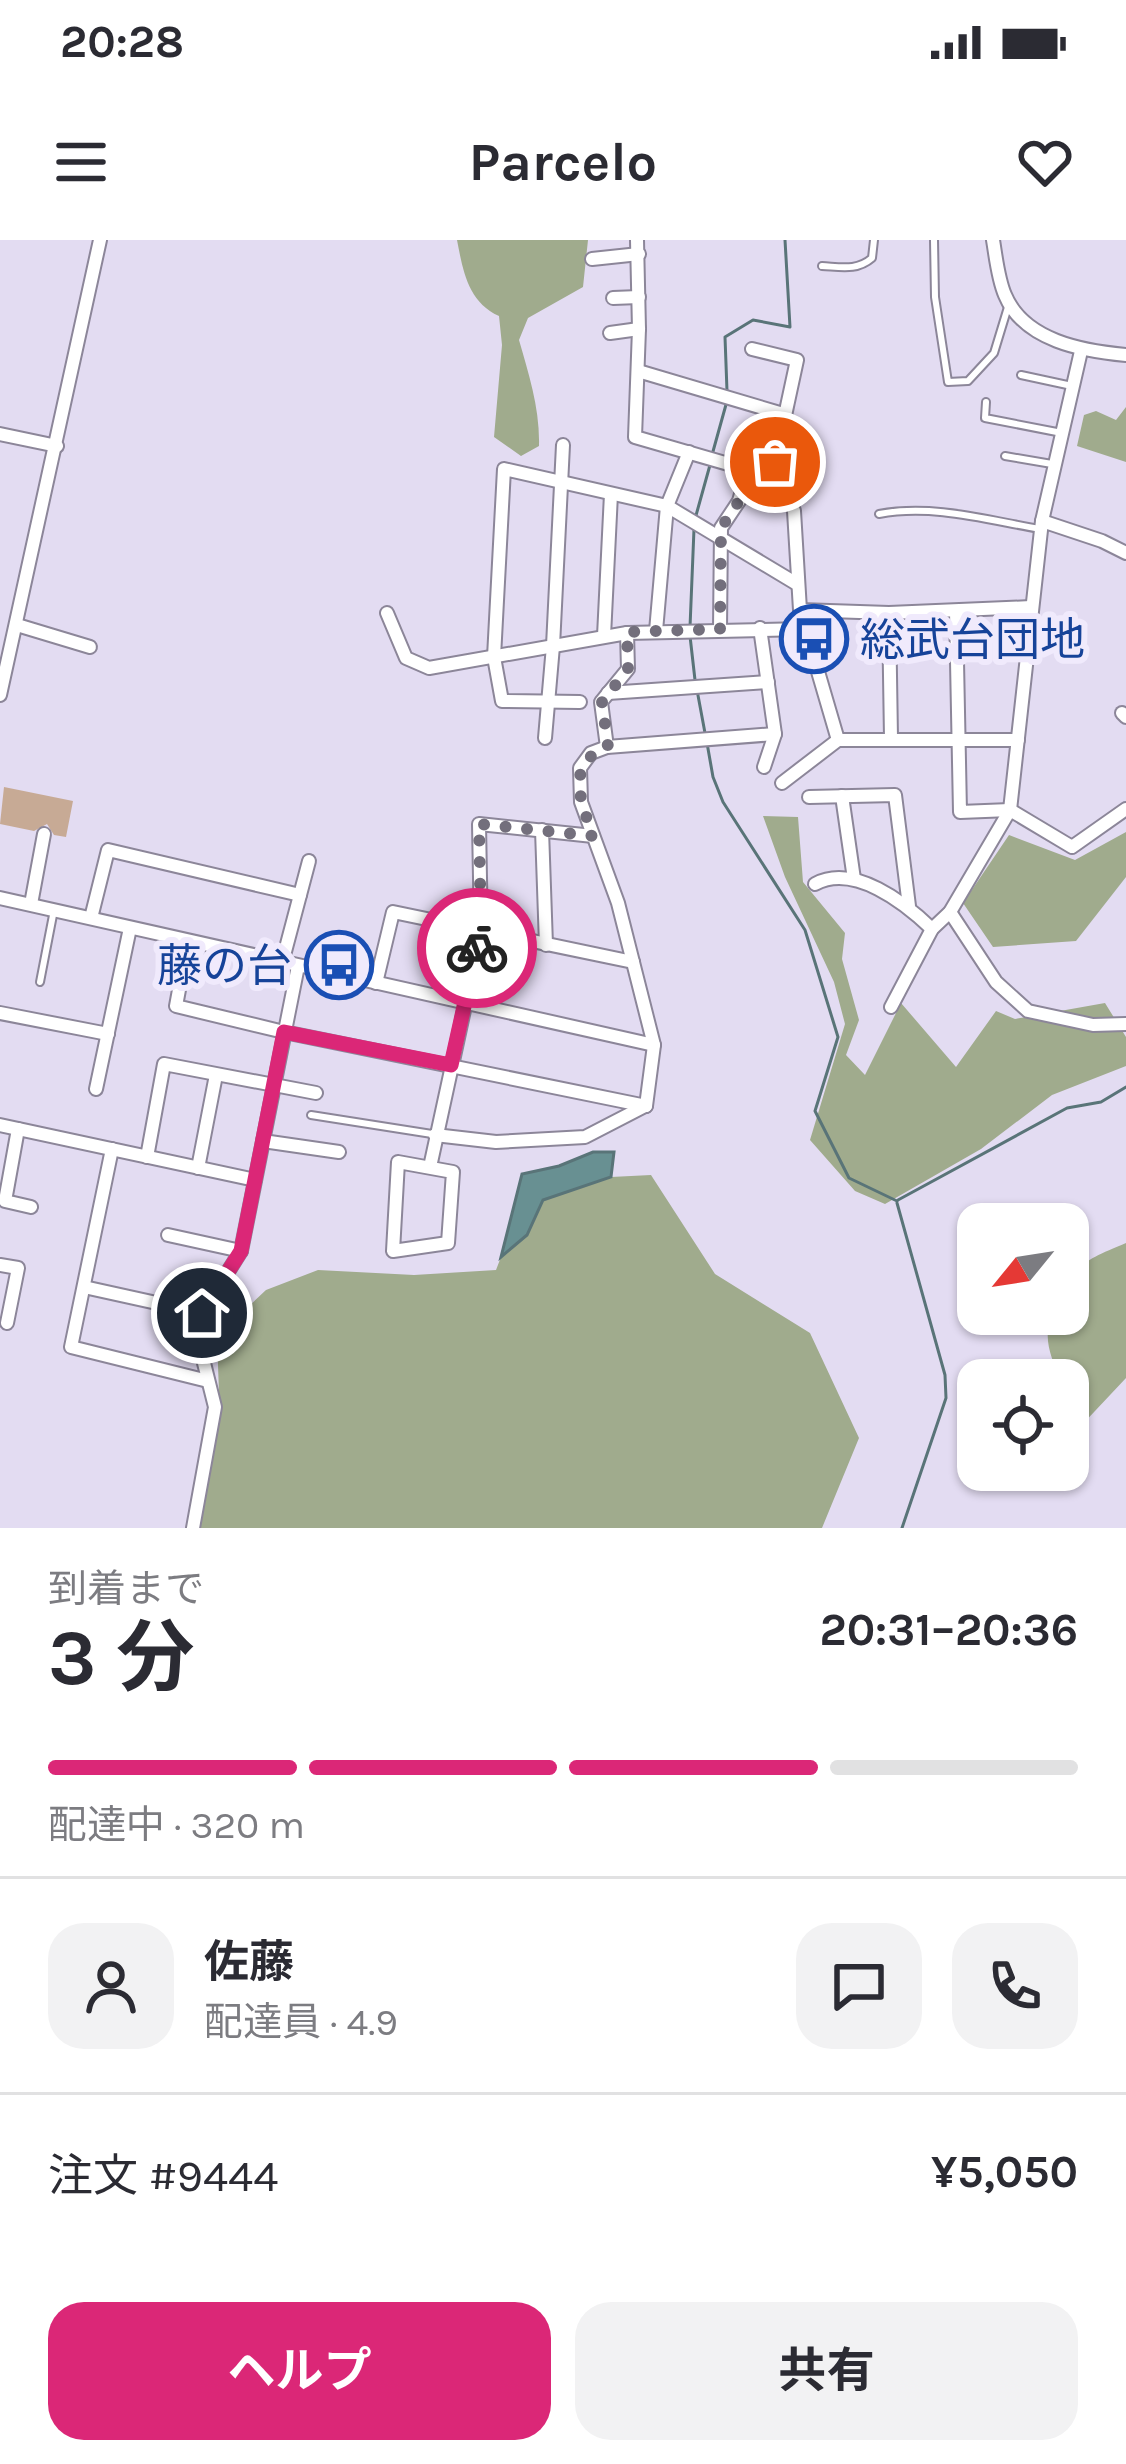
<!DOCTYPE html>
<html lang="ja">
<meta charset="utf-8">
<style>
body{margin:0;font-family:Karla,"Noto Sans JP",sans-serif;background:#f2f2f3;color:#2b2b33;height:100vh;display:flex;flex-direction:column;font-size:45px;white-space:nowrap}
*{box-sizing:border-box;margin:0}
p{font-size:39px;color:#7c7c81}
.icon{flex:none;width:66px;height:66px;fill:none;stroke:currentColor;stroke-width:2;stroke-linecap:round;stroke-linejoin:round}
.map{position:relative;height:1288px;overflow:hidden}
.panel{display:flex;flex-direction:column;background:#fff;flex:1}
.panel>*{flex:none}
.needle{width:78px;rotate:240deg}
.buttons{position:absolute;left:957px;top:963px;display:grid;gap:24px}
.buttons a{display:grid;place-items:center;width:132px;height:132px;border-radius:24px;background:#fff;box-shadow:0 3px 9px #0004;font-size:60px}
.pin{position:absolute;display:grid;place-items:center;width:102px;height:102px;color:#fff;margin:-51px;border:6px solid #fff;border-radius:50%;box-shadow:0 3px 12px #0007}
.courier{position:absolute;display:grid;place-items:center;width:120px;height:120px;margin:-60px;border:9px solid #db2777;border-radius:50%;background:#fff;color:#222;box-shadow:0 3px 15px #0007}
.summary em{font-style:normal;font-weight:700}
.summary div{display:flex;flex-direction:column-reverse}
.summary{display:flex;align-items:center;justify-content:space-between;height:204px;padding:0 48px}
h1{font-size:78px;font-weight:700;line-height:90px}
.bar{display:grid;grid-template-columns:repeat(4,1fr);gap:18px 12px;align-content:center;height:144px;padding:0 48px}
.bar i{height:15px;border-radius:9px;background:#e1e1e2}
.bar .selected{background:#db2777}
.bar p{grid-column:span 4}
.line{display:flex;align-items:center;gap:30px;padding:0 48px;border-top:3px solid #e1e1e2}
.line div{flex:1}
.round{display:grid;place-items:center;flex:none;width:126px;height:126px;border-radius:36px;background:#f2f2f3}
.button{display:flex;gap:24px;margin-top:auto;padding:24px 48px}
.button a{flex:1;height:138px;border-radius:36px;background:#db2777;color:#fff;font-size:48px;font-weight:700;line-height:138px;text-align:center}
.button a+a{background:#f2f2f3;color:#2b2b33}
.status{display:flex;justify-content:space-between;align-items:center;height:84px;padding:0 60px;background:#fff;direction:ltr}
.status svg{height:33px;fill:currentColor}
header{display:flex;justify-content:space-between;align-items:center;height:156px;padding:0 48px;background:#fff;font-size:54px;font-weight:700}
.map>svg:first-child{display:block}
.forest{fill:#a0ab8d}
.water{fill:#689092;stroke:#597478;stroke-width:3}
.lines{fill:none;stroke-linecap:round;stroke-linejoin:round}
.stream{stroke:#597478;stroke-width:3}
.building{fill:#c7aa95}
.service-casing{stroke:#8c8699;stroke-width:10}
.minor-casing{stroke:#8c8699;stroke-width:16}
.service{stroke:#fff;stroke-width:6}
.minor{stroke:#fff;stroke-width:12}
.done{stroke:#736f7c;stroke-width:12;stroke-dasharray:0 21.6}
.route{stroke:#db2777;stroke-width:15}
.labels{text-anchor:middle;stroke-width:12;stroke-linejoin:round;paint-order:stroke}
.transit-label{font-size:45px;fill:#164399;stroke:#f0eafc;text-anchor:start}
</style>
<div class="status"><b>20:28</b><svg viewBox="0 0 49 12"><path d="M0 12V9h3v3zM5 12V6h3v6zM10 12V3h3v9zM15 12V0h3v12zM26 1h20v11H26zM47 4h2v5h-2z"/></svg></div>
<header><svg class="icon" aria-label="menu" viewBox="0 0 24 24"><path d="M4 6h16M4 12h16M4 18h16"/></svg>Parcelo<svg class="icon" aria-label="heart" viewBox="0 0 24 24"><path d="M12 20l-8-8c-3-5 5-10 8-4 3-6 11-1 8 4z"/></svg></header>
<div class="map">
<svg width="1126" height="1288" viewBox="0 0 1126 1288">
<rect width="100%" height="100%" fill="#e3dcf2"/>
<g class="forest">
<path d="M457,0h131l-5,47 -55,31 -9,22c10,35 21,69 20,106l-18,10 -27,-19 8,-92 -3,-29c-31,-14 -36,-45 -42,-76z"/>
<path d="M1126,167v55l-49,-16 7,-31 12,-4 20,9z"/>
<path d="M763,576l35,1 5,65 42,51 -3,26 17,61 -13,35 19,20 36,-72 55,64 40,-56 19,8 90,-16 21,34v29l-74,29 -71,54 -96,55 -30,-13 -45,-51 35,-116 -11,-42 -49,-105z"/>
<path d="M1126,592v45l-50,64 -83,6 -30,-44 46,-68 66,25z"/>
<path d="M651,935l64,99 95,59 49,105 -37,90h-623l20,-134 -2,-58 49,-46 52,-20 96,5 82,-5 5,-13 26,-22 16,-35 68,-23z"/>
<path d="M1126,1003v135l-47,50 -11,-28v-20h-8c-8,-22 -19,-43 -7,-66h15c0,-50 16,-53 58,-71z"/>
</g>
<path class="water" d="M593,912h21l-3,25 -68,23 -16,35 -26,22 21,-83 37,-8z"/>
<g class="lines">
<g class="stream">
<path d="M727,151l-2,-54 28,-17 37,7 -5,-87"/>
<path d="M712,215l15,-54"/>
<path d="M695,279l15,-54"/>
<path d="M690,387l4,-98"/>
<path d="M690,396l5,44"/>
<path d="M697,450l8,43"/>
<path d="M707,503l6,34 10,25 82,128 33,107 -23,74 34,67 48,23"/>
<path d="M898,960l169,-92 34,-6 25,-15"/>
<path d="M897,963l48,172 1,23 -44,130"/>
</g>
</g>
<path class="building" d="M4,547l69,14 -7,36 -12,-2 -7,-11 -13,7 -34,-7z"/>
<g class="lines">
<g class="service-casing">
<g id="service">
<path d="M934,0l1,57 13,85 20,-1 26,-28 14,-46"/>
<path d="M822,26c19,1 35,5 50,-8l2,-18"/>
<path d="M1021,135l51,11"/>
<path d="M986,162l-1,16 77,15"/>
<path d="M1005,216l47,8"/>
<path d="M879,274c54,-10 108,6 161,15"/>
<path d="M40,742l14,-72"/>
<path d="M311,875l121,19"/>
</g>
</g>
<g class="minor-casing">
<g id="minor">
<path d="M637,0l2,89 -4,108 145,42"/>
<path d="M993,0c3,18 5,39 12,55 19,46 78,56 121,60"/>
<path d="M592,19l47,-5"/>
<path d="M613,58l26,-1"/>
<path d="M610,93l29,-4"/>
<path d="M752,109l45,11 -22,102 19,49 6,99 38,130"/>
<path d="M638,131l145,43"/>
<path d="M0,194l57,12"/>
<path d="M1042,281l60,20 24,12"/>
<path d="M800,370l89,3 142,-6"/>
<path d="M956,371l4,201 50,-2 62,37 54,-38"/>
<path d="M387,373l19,45 23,10 198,-35 178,-4"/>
<path d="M889,373l2,125"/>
<path d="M17,385l73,22"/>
<path d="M760,388l15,106 -11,33"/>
<path d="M720,389l1,-101 18,-27 9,-31"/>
<path d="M656,391l11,-125 22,-54"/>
<path d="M604,396l7,-142"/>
<path d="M608,453l160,-11"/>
<path d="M0,455l100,-455"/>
<path d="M580,462l-78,-1 -8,-44 10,-188 163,37 130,78"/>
<path d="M1122,473l4,4"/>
<path d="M545,498l8,-92 10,-201"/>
<path d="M607,507l-6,-45 27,-33 -1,-36"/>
<path d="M782,543l56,-43h180"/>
<path d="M842,556l12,83"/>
<path d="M809,557l86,-2 14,111"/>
<path d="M542,590l4,115"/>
<path d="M815,644c39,-21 90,19 117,45"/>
<path d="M0,658l654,147"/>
<path d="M31,664l13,-70"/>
<path d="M950,672l46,70 32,29 65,14 33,-1"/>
<path d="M91,678l17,-68 192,45"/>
<path d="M188,701l-12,65 108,26 362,74"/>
<path d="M282,723l27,-102"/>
<path d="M376,743l17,-71 240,50"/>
<path d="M891,767l41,-78 18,-17 60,-102 32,-289 39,-170"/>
<path d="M0,773l108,21"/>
<path d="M96,849l34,-161"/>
<path d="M646,866l8,-61 -36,-142 -37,-101 -1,-34 11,-15 16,-6 168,-13"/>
<path d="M0,885l255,55"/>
<path d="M18,889l-13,72 26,6"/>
<path d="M435,895l61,7 89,-5 60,-31"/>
<path d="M263,901l76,11"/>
<path d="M112,909l-41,198 137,34"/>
<path d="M147,917l17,-93 152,29"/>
<path d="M398,922l55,10 -5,71 -55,8z"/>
<path d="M430,927l51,-235 -2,-108 114,12"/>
<path d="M198,928l18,-93"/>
<path d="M168,995l73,16"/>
<path d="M0,1025l18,3 -11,55"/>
<path d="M84,1047l118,26"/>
<path d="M193,1288l22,-121 -16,-64 3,-30 39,-62 57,-285"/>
</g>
</g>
<use href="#service" class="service"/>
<use href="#minor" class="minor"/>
</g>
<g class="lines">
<path class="done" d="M477,708l4,-16 -2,-108 114,12c-12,-34 -29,-74 15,-89l-6,-45 26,-33 -1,-37 93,-3 1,-101 18,-27 9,-31 32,9 -5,-17"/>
<path class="route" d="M202,1073l39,-62 43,-219 167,33 26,-117"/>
</g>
<defs>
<g id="bus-ring" transform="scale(3.45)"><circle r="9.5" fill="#f0eafc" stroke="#1a4fb4" stroke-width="1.5"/><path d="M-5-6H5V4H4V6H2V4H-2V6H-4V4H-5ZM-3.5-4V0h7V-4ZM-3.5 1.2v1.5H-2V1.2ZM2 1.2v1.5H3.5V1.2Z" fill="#1a4fb4"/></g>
</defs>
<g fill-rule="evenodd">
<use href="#bus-ring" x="814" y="399"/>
<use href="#bus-ring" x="339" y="725"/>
</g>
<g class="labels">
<g class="transit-label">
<text x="860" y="415">総武台団地</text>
<text x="292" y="741" text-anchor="end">藤の台</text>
</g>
</g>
</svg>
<div class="buttons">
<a><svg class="needle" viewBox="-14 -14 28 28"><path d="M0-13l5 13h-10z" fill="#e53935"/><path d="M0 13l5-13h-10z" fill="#7c7c81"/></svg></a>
<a><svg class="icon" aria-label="locate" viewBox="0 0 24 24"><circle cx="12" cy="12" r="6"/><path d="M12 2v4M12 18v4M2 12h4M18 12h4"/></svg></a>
</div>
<div class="pin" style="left:775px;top:222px;background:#ea580c"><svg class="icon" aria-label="bag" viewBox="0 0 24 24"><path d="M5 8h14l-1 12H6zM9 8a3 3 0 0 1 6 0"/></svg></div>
<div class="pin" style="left:202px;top:1073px;background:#1f2937"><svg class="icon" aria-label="home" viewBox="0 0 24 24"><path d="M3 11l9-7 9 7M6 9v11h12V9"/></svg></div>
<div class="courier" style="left:477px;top:708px"><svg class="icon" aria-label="bike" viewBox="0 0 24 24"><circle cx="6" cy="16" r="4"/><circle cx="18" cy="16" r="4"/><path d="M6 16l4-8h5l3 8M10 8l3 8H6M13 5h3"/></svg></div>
</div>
<section class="panel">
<div class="summary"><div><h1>3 分</h1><p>到着まで</p></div><em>20:31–20:36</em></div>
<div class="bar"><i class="selected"></i><i class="selected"></i><i class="selected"></i><i></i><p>配達中 · 320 m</p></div>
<div class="line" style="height:216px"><a class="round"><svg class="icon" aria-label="person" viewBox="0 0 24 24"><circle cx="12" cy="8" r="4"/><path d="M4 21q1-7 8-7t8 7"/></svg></a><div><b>佐藤</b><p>配達員 · 4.9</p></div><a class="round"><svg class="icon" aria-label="chat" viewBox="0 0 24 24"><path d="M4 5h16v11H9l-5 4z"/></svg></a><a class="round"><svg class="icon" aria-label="phone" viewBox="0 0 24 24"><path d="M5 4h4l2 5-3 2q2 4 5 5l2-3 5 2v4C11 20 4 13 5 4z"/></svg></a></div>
<div class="line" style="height:156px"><div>注文 #9444</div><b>¥5,050</b></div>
<div class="button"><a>ヘルプ</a><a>共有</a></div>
</section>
